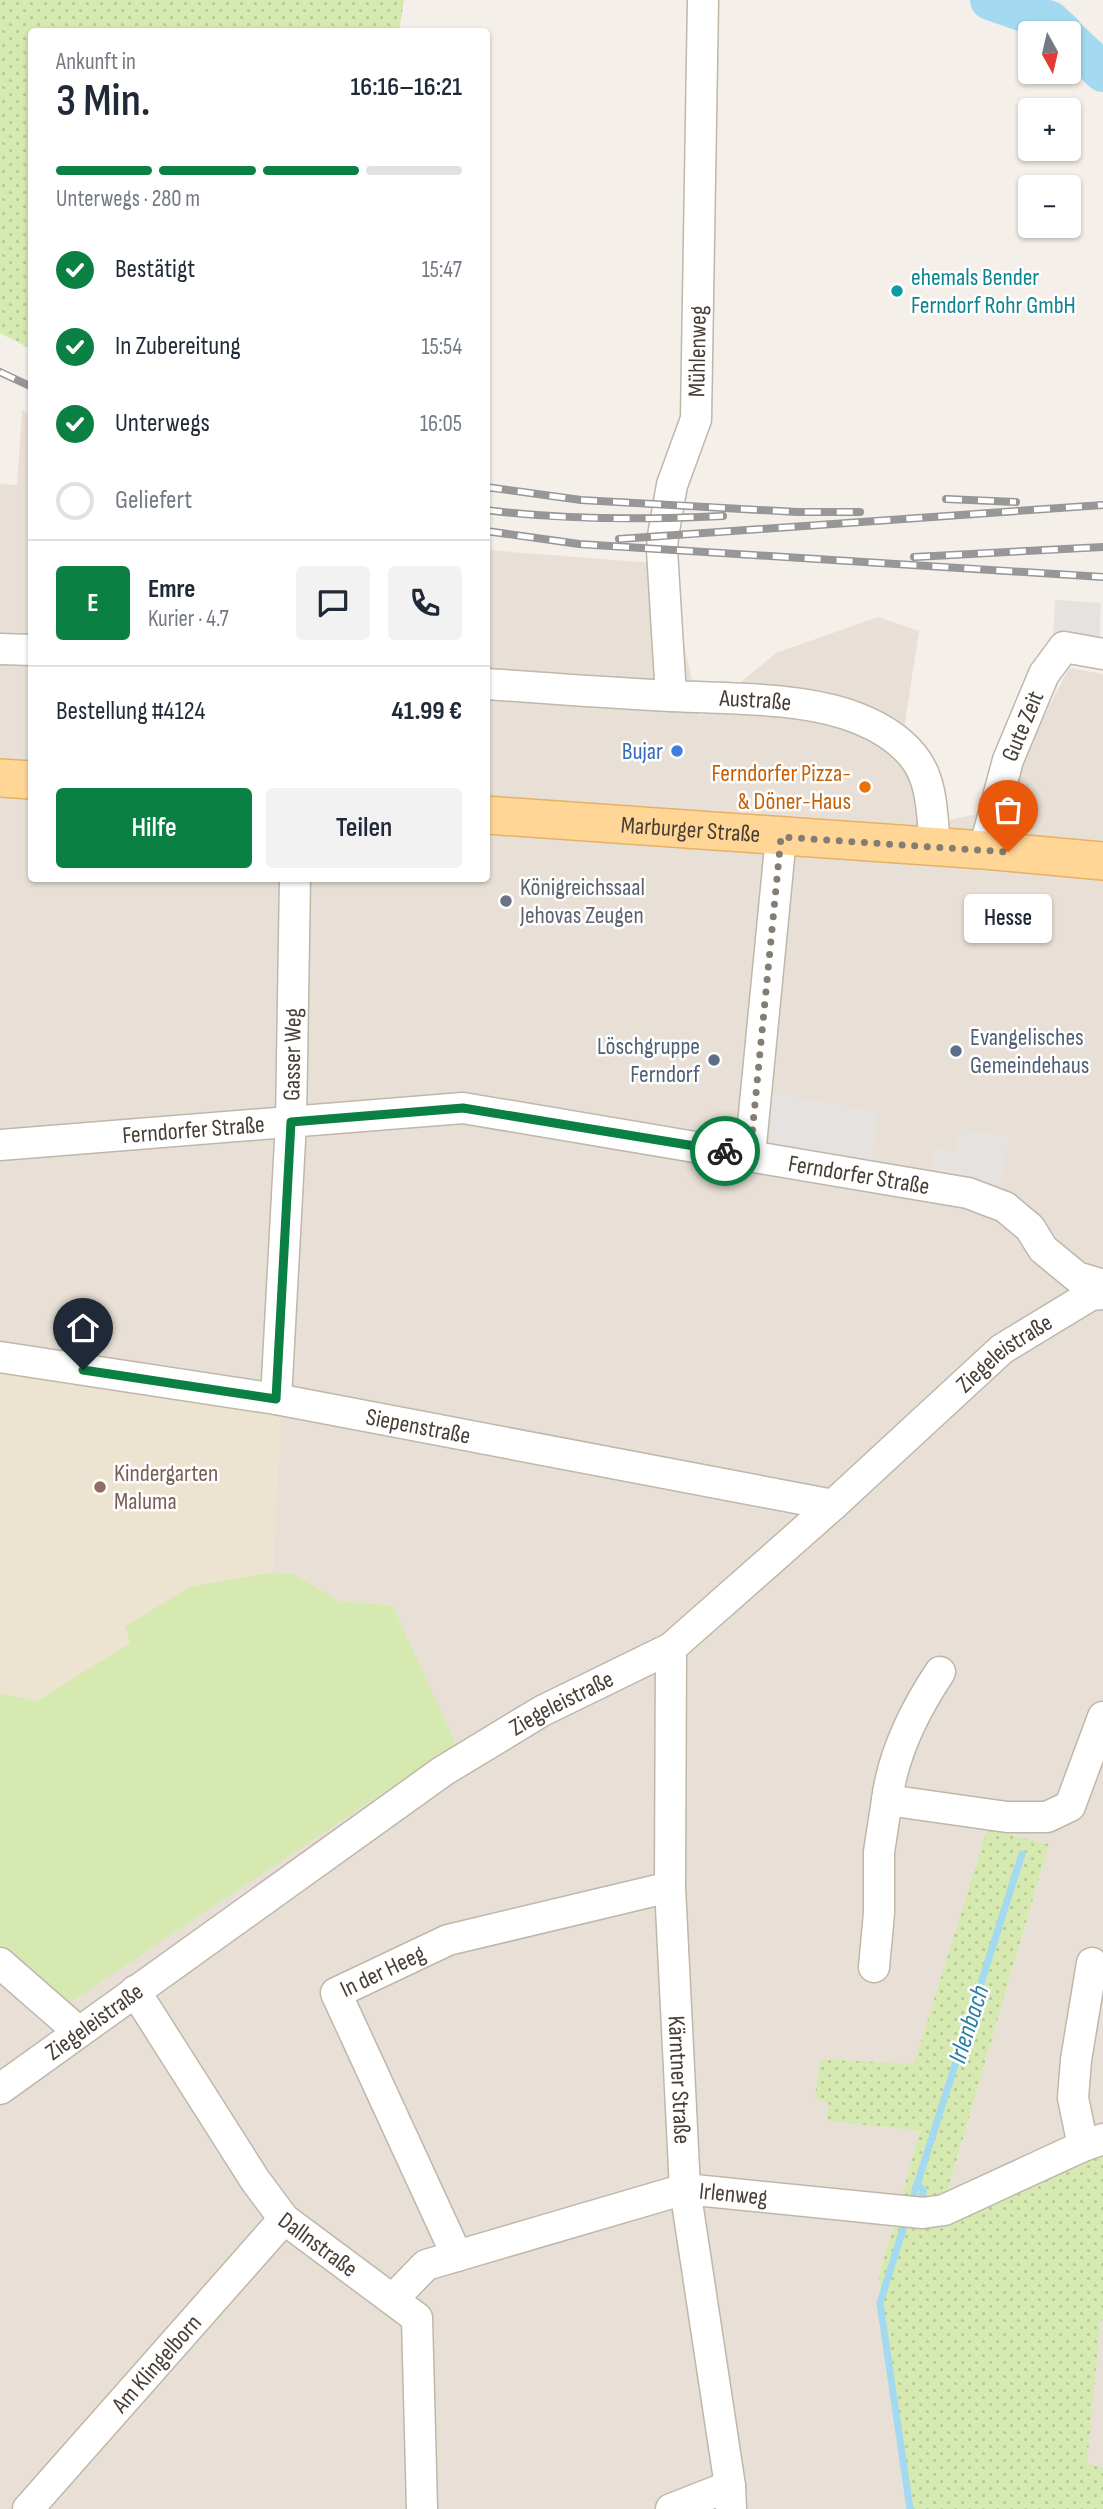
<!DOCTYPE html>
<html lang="de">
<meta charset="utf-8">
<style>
body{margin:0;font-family:"Sofia Sans Condensed",sans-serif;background:#f2f2f3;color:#1f2937;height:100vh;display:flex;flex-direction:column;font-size:26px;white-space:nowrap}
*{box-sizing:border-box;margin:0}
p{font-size:23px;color:#747a83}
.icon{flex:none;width:38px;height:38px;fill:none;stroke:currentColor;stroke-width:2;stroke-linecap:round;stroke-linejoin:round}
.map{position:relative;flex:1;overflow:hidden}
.details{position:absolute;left:28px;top:28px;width:462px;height:854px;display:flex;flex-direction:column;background:#fff;border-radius:7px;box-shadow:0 2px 5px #0004}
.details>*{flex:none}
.needle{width:46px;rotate:172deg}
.controls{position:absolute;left:1018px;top:21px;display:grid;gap:14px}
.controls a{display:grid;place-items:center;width:63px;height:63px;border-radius:7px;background:#fff;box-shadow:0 2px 5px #0004;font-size:35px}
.pin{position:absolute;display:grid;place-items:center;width:60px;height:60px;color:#fff;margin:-72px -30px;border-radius:50% 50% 50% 0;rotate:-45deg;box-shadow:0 0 7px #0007}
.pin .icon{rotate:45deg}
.courier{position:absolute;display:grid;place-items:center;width:70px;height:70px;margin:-35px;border:5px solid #0b8043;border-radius:50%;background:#fff;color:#222;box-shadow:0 2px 9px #0007}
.bubble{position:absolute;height:49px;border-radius:7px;background:#fff;box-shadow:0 2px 5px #0004;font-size:23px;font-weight:600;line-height:49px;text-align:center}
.head em{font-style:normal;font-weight:600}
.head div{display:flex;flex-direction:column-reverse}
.head{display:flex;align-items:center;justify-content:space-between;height:119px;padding:0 28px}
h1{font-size:46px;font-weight:600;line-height:52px}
.bar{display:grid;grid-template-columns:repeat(4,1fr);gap:10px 7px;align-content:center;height:84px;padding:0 28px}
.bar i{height:9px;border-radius:5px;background:#e0e1e3}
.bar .selected{background:#0b8043}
.bar p{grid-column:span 4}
.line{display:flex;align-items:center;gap:18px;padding:0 28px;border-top:2px solid #e0e1e3}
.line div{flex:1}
.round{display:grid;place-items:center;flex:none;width:74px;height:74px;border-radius:7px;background:#f2f2f3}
ol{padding:0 28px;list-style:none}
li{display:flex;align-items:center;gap:21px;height:77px}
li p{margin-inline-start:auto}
li .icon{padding:7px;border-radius:50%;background:#0b8043;color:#fff;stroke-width:4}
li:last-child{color:#747a83}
li i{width:38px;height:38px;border:4px solid #e0e1e3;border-radius:50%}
.primary-button{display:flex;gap:14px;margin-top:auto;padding:14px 28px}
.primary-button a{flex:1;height:80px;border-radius:7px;background:#0b8043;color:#fff;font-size:28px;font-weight:600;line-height:80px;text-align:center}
.primary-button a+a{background:#f2f2f3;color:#1f2937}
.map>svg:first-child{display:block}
.residential{fill:#e8e0d6}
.education{fill:#ede3d1}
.grass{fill:url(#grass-dots)}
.pitch{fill:#d5e9b0}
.parking{fill:#e5e2e0}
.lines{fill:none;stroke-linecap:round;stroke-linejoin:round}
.stream{stroke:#a3d9f1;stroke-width:7}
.river{stroke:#a3d9f1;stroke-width:40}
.minor-casing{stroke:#c0b6aa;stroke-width:33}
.major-casing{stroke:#e5b164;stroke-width:40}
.minor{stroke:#fff;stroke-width:30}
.major{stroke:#ffd696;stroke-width:37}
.rail-casing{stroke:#979797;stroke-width:8}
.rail{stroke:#fff;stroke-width:5;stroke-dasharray:16;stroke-linecap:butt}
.done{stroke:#847d74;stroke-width:7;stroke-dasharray:0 12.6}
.route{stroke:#0b8043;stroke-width:9}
.culture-dot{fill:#0f9aa8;stroke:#fff;stroke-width:2.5}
.shop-dot{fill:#3f7fe0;stroke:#fff;stroke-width:2.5}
.food-dot{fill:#e8710a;stroke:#fff;stroke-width:2.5}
.worship-dot{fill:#6b7280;stroke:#fff;stroke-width:2.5}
.service-dot{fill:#5c6f8a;stroke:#fff;stroke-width:2.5}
.education-dot{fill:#8d6e63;stroke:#fff;stroke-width:2.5}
.labels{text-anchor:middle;stroke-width:5;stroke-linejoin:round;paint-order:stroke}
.culture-label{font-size:24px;fill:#0d838f;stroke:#fff;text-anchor:start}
.street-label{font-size:24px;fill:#473f36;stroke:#fff}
.shop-label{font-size:24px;fill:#366cbe;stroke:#fff;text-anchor:end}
.food-label{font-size:24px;fill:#c56008;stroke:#fff;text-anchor:end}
.worship-label{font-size:24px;fill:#5b616d;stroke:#fff;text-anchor:start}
.service-label{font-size:24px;fill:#4e5e75;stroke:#fff;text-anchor:start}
.education-label{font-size:24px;fill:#785e54;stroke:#fff;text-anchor:start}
.water-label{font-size:26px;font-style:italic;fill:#2b7ea5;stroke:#fff}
</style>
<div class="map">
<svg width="1103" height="2509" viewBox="0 0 1103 2509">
<defs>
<pattern id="grass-dots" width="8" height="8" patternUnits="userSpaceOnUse" patternTransform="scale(1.75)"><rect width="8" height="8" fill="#d5e9b0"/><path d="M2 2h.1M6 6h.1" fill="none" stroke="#b8c998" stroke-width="1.8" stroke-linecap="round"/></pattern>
</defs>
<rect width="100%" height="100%" fill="#f4efe8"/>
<g class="residential">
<path d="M22,410l10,5v463h454l1,-328 179,14 34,152 76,-63 102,-36 41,14 -15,98 22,96 70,-15 73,-142 34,6v1473l-156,47 102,-350 -62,-15 -73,236 -93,-6 -6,38 14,7 -2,17 93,10 -41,144 28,234h-907v-559l392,-345 -53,-4 -45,-27 -22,-2 9,-159 -281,-54v-875l17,1z"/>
<path d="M1103,2316v151l-17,-3 14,-138z"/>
</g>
<path class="education" d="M0,1359l282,54 -10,159 -83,15 -58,56 -94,58 -37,-8z"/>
<g class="grass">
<path d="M0,0h404l-5,31 -367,1 -1,317 -31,-16z"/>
<path d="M987,1829l62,15 -104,356 -45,1 20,-70 -94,-10 3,-17 -14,-7 5,-38 94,5z"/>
<path d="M1103,2147v169l-3,10 -13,138 16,3v42h-196l-28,-234 16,-55z"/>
</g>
<path class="pitch" d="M272,1572l22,2 45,27 53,4 64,139 -387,259 -69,-53v-257l37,8 93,-58 -5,-16 64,-40z"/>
<g class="parking">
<path d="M1055,600l46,3 -2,44 -46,-3z"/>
<path d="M771,1093l106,19 -5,50 -95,-18 -6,-7 -2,-11z"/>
<path d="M959,1129l49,7 -7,48 -71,-11 4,-25 21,3z"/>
</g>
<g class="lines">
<g class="stream">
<path d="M917,2184l6,6v9l6,1"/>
<path d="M914,2194l108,-340"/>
<path d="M903,2229l-23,74 30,206"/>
</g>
<g class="river">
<path d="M990,0l60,21 13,12"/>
<path d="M1069,40l34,32"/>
</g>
<g class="minor-casing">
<g id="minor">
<path d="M0,649l32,1"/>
<path id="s1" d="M486,684c62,4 124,9 186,12 55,3 122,1 174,18 24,8 51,22 67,42 20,24 19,60 22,91"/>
<path id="s2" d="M671,696l-9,-146 1,-14 9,-51 24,-66 7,-419"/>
<path id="s3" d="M984,850l24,-90 36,-86 20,-27 39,7"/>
<path id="s4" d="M0,1145l463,-37 505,85 37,14 25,21 13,21 34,28 26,8"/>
<path d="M750,1155l31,-318"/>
<path id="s5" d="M0,1357l276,42 557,106"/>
<path id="s6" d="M276,1399l15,-277 4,-244"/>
<path id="s7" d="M671,1648l-1,239 15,302 45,297 1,23"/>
<path d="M887,1800c6,-47 27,-89 53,-128"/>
<path d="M0,1963l79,69"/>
<path d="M874,1967l5,-54v-61l8,-52 120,17h40l23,-11 33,-89"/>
<path id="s8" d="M135,1991l120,189 29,39 133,99 5,191"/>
<path id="s9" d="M0,2089l443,-318 99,-60 129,-63 162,-143 169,-156 89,-54 12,-1"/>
<path d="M1083,2146l-10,-48 3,-38 16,-97"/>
<path id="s10" d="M457,2256l-121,-263 112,-53 222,-53"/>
<path id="s11" d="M393,2299l33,-34 259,-76 238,24 21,-3 139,-64 20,-7"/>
<path id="s12" d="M28,2509l256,-290"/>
<path d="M671,2509l59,-23"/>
</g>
</g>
<g class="major-casing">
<g id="major">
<path d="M0,778l32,2"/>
<path id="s13" d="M486,815l498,35 119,11"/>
</g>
</g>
<use href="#minor" class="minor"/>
<use href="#major" class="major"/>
<g class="rail-casing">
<g id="rail">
<path d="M0,372l32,15"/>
<path d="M486,487l95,13 216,12h63"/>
<path d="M946,499l70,3"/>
<path d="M486,510c80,10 157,10 237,6"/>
<path d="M486,531l93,13 524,33"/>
<path d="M619,539l484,-34"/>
<path d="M914,557l189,-10"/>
</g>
</g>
<use href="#rail" class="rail"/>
</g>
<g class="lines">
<path class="done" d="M725,1151l25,4 31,-318 227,15"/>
<path class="route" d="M83,1370l193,29 15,-277 172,-14 262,43"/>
</g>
<circle class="culture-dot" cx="897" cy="291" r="7"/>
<circle class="shop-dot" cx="677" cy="751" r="7"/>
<circle class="food-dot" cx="865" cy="787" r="7"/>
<circle class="worship-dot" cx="506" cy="901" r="7"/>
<g class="service-dot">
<circle cx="956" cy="1051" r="7"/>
<circle cx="714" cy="1060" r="7"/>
</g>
<circle class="education-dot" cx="100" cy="1487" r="7"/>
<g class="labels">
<g class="culture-label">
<text x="911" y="285">ehemals Bender<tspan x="911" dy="28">Ferndorf Rohr GmbH</tspan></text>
</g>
<g class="street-label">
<text dy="8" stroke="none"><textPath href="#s2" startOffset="350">Mühlenweg</textPath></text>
<text dy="8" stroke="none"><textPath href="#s1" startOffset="270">Austraße</textPath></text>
<text dy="8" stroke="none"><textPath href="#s3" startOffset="130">Gute Zeit</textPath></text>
<text dy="8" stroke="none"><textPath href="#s13" startOffset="205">Marburger Straße</textPath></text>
<text dy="8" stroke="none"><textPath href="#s6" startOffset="345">Gasser Weg</textPath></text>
<text dy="8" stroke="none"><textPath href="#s4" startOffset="194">Ferndorfer Straße</textPath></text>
<text dy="8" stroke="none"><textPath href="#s4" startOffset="866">Ferndorfer Straße</textPath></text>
<text dy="8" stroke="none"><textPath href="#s9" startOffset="1250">Ziegeleistraße</textPath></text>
<text dy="8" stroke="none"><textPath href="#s5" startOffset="424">Siepenstraße</textPath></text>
<text dy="8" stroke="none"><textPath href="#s9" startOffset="682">Ziegeleistraße</textPath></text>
<text dy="8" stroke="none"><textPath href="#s10" startOffset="341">In der Heeg</textPath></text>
<text dy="8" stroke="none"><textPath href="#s9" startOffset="116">Ziegeleistraße</textPath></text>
<text dy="8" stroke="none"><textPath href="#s7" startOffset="432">Kärntner Straße</textPath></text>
<text dy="8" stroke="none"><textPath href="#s11" startOffset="366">Irlenweg</textPath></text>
<text dy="8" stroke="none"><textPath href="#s8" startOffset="315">Dallnstraße</textPath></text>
<text dy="8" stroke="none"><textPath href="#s12" startOffset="194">Am Klingelborn</textPath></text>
</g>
<g class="shop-label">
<text x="663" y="759">Bujar</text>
</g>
<g class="food-label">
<text x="851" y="781">Ferndorfer Pizza-<tspan x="851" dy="28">&amp; Döner-Haus</tspan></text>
</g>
<g class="worship-label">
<text x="520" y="895">Königreichssaal<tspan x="520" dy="28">Jehovas Zeugen</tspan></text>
</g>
<g class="service-label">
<text x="970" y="1045">Evangelisches<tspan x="970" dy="28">Gemeindehaus</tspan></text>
<text x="700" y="1054" text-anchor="end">Löschgruppe<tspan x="700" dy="28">Ferndorf</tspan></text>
</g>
<g class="education-label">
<text x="114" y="1481">Kindergarten<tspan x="114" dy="28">Maluma</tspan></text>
</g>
<g class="water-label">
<text transform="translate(968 2024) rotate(-72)" y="9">Irlenbach</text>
</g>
</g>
</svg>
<div class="controls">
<a><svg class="needle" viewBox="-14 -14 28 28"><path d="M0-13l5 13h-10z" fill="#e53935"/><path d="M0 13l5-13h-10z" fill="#747a83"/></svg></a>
<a>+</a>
<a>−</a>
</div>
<div class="pin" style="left:1008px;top:852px;background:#ea580c"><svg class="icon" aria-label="bag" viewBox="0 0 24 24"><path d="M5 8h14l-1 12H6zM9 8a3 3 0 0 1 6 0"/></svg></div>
<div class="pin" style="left:83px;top:1370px;background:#1f2937"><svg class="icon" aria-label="home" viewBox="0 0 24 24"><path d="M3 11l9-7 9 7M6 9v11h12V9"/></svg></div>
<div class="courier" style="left:725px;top:1151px"><svg class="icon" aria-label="bike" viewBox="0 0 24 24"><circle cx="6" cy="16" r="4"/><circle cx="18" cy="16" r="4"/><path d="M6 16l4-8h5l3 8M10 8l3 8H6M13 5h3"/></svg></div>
<div class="bubble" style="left:964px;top:894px;width:88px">Hesse</div>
<section class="details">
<div class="head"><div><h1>3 Min.</h1><p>Ankunft in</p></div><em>16:16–16:21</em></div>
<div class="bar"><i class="selected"></i><i class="selected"></i><i class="selected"></i><i></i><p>Unterwegs · 280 m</p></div>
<ol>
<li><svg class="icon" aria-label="check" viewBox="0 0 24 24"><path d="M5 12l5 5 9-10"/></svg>Bestätigt<p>15:47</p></li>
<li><svg class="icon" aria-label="check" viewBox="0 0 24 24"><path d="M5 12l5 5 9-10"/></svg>In Zubereitung<p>15:54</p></li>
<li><svg class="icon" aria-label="check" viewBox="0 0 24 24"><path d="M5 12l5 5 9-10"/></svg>Unterwegs<p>16:05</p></li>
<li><i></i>Geliefert</li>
</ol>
<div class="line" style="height:126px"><b class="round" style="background:#0b8043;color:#fff">E</b><div><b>Emre</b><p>Kurier · 4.7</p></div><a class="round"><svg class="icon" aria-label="chat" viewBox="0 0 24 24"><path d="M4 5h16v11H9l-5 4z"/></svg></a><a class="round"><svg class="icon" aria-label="phone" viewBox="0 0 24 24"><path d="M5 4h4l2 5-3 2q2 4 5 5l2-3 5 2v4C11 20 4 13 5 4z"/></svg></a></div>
<div class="line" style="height:91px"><div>Bestellung #4124</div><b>41.99 €</b></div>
<div class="primary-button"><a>Hilfe</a><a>Teilen</a></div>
</section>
</div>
